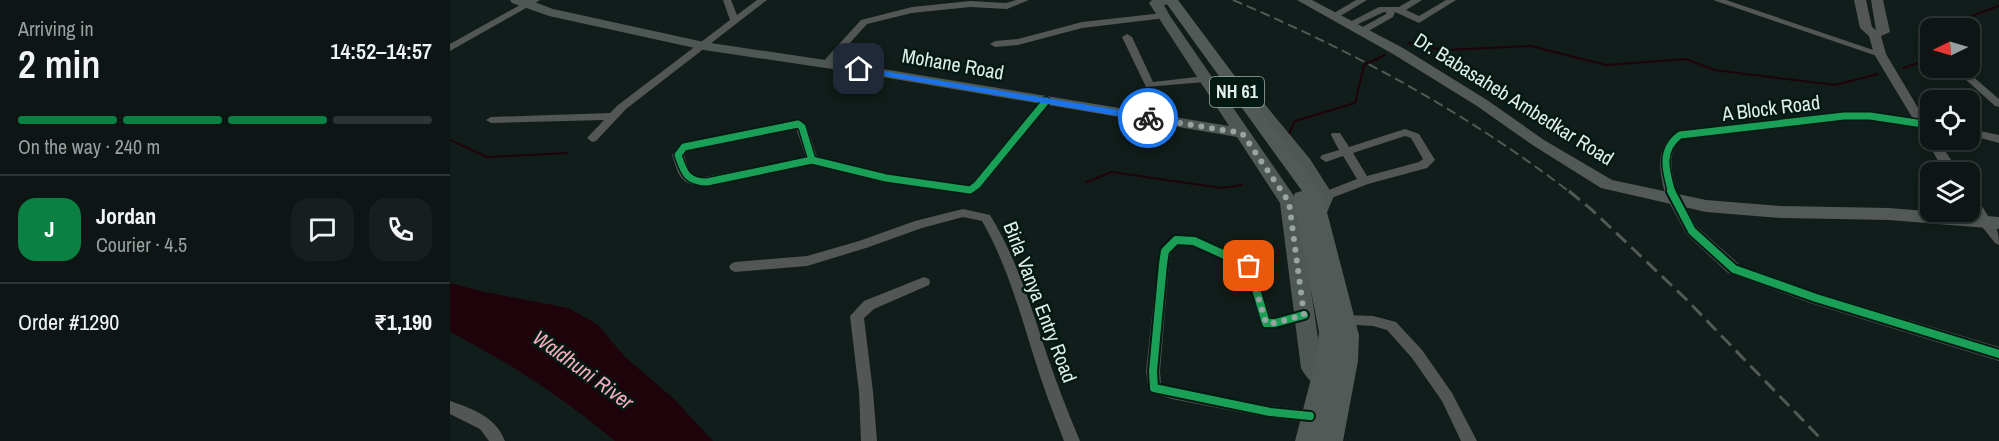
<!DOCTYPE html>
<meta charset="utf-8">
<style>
body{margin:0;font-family:"Archivo Narrow",sans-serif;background:#161f1d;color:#f1f3f6;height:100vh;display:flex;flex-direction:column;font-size:22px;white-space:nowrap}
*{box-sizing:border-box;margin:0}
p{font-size:20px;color:#9a9fa0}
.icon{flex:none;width:33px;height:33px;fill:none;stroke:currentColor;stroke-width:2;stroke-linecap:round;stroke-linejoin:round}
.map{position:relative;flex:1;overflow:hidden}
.details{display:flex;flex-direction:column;background:#0d1614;width:450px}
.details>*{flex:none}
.needle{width:39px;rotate:265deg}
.buttons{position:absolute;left:1470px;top:18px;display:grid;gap:12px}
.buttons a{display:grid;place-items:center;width:60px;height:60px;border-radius:12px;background:#0d1614;box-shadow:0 3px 9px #0003,0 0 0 2px #2d3534;font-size:30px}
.pin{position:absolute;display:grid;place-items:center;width:51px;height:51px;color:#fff;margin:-26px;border-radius:12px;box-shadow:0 3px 9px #0006}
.courier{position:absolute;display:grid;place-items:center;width:60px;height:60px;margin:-30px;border:4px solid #1a73e8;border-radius:50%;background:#fff;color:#222;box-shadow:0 2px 8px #0007}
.head em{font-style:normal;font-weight:600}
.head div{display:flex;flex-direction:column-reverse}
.head{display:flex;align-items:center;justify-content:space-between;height:102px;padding:0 18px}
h1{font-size:39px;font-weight:600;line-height:45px}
.bar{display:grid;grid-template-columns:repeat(4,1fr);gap:9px 6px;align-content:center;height:72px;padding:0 18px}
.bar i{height:8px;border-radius:4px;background:#2d3534}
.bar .on{background:#0b8043}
.bar p{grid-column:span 4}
.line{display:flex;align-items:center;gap:15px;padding:0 18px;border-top:2px solid #2d3534}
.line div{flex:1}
.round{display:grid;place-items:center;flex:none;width:63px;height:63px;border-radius:18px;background:#161f1d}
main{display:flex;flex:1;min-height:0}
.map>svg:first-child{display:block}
.water{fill:#1f030a}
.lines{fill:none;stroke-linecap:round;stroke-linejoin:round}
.stream{stroke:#1f030a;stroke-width:2}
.minor{fill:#525655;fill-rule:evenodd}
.tertiary{fill:#525655;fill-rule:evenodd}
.secondary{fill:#525956;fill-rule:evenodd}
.primary{fill:#4f5755;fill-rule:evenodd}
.trunk{fill:#525a58;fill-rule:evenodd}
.rail-far1{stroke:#525956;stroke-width:2;stroke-dasharray:10 5;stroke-linecap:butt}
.rail{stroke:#525956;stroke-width:3;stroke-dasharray:14 7;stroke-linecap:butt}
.cycleway-far1-casing{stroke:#031913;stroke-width:10}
.cycleway-casing{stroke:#031913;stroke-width:12}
.cycleway-far1{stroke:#1a9f57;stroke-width:7}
.cycleway{stroke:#1a9f57;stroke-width:8}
.route{fill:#1a73e8}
.done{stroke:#98a4a1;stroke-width:6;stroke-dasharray:0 10.8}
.labels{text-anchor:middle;stroke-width:5;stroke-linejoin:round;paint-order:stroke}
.shield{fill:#031913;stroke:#9eada9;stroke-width:1.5}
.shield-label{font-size:18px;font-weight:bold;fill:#e0ede9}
.street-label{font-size:20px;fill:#e0ede9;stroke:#031913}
.water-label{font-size:21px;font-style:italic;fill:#f5aebe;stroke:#031913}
</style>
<main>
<section class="details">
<div class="head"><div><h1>2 min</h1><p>Arriving in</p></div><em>14:52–14:57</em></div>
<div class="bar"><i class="on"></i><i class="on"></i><i class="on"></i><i></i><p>On the way · 240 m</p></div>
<div class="line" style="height:108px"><b class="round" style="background:#0b8043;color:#fff">J</b><div><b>Jordan</b><p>Courier · 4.5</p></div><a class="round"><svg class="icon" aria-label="chat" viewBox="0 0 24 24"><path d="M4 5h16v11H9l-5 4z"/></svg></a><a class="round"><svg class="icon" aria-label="phone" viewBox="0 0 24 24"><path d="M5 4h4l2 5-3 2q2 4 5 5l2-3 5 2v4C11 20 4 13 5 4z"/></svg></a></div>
<div class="line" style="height:78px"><div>Order #1290</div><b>₹1,190</b></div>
</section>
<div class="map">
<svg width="1549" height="441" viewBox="0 0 1549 441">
<rect width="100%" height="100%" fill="#111d1a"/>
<path class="water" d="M0,283l30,8 88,17 29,16 27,32 50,43 39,42h-98c-51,-43 -106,-79 -165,-109z"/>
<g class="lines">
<g class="stream">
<path d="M1507,28l1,-7 41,-15"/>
<path d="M959,43l34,7 88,-4 75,19 80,-6 28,11 121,15 43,-11"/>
<path d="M1453,68l27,-9"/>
<path d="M838,136l7,-15 60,-18 9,-38 21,-10"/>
<path d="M0,140l37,17 80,-4"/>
<path d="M636,182l26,-10 109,16 21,-3"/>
</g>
<g class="minor">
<path d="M79,0h11l-90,51v-7z"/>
<path d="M273,0h8l6,15 20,-15h10l-141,109 -30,32 -4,1 -5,-4 17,-18 -113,3 -5,-3 5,-3 119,-4 8,-8 112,-85z"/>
<path d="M566,0h13l-22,9 -37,-2 -58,6 -45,11 -38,42 -3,1 -5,-3 40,-44 51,-13 58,-6 36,2z"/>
<path d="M906,0h11l-25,15 -3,1 -5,-3z"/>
<path d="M961,0h11l-16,10 13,6 27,-16h10l-37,23 -24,-11 -2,5 -28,16h-6v-4l27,-15v-2h-2l-30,14 -3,1 -5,-3 33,-17h20z"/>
<path d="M1263,0h13l159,54 -5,3 -3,-1z"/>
<path d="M713,13l3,1v4l-84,10 -64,17 -23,2 -5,-3 5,-3 23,-2 64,-17z"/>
<path d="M677,34l5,3 21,45 52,-6 5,3 -5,3 -59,5 -24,-50z"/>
<path d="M1503,68h10l36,31v8l-4,-1z"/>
<path d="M596,98l5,3 -1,2 -69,85 -11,6 -84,-12 -74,-18 -105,22c-26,0 -28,-9 -35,-31l8,-11 118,-23 9,6 10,30 69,17 82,12 5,-4 69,-83zM346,128l10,30 -107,20 -9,-4 -6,-19 4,-5z"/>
<path d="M1394,113h26l60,9v6l-60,-9h-26l-161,19c-18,13 -11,36 -6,55l-6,4 -6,-4c-6,-22 -10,-45 11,-60z"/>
<path d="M955,129l14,5 16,26 -8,8 -59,16 -39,15h-8l-2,-3 2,-3 36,-14 -14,-23 -17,6 -6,-4 2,-3 17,-5 -8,-15 1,-2h8l9,14zM955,136l6,2 12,21 -4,3 -52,14 -14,-23z"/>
<path d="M1520,129l29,6v8l-29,-8z"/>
<path d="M513,209l27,6c27,44 41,92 57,140 10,29 21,58 33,86h-16c-11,-29 -22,-57 -31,-87 -14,-45 -27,-91 -51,-133l-19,-4 -41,11 -56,20 -59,18 -72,6 -4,-2 -2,-3 2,-3 4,-2 72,-6 52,-15 56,-20z"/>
<path d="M1535,219c12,4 14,14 14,26l-4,-2 -16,-20z"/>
<path d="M726,235l22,3 55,25 18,55 33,-8 5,1 2,4 -2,4 -34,9 -14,-1 -17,-58 -52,-24h-13l-8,8 -2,11 -9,107 1,13 109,22 40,4 5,1 2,5 -2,5 -5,1 -40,-4 -98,-19 -23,-7 -3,-21 13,-120 13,-14z"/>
<path d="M474,277l5,2 1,3 -1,3 -55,24 -10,9 9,74 4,49h-16l-2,-49 -9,-76 14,-15z"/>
<path d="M894,315l29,1 23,6 26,28 30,43 25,48h-16l-19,-40 -30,-43 -25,-28 -14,-4 -34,-2 -2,-4 2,-4z"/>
<path d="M0,401c23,8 46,16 55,40h-16l-9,-12 -30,-15z"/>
</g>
<g class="tertiary">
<path d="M1404,0h12l6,27 4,3 -5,-30h12l7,32 -9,4 5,18 44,74v12h8l21,32h-14l-71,-118 -5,-18 -9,-8z"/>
<path d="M1221,188l5,1 21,38 43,38 79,28 180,54v14l-189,-58 -82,-30 -41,-38 -23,-42z"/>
<path d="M1520,194l5,1 15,24 3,4 -3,4h-10l-10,-17z"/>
</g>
<path class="secondary" d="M847,0h15l91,48 84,52 57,40 68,40 94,20 75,6 108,2 110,9v12l-110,-9 -108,-2 -75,-6 -105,-24 -67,-42 -57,-40 -84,-52z"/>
<g class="primary">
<path d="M60,0h19l24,9 151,33 155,23 370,61 -80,-123 3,-3h24l-2,3 -10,2 6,11 128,186 24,163 5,4 13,4 3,6 -3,6c-18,6 -31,-1 -39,-17l-21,-165 -43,-66 -378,-64 -155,-23 -155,-34 -37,-13z"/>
<path d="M788,76l5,2 67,81 21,33 3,4 -9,21 -6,2 -6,-2 -3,-4 6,-17 -18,-29 -68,-86z"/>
</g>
<path class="trunk" d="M714,0h14l144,193 37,142 -1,26 -15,80h-48l21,-82 3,-27 -26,-134 2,-5 7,-2z"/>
<path class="rail-far1" d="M783,0c120,51 234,113 338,193"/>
<path class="rail" d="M1119,191l23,19 94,89 137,142"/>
<g class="cycleway-far1-casing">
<g id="cycleway-far1">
<path d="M348,124l4,3 10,33 -105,22c-20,0 -23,-9 -29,-27l6,-8z"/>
<path d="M362,160l74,18 84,12 7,-5 69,-84"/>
<path d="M1222,193c-6,-21 -13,-43 8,-58l164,-19h26l60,9"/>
</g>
</g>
<g class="cycleway-casing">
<g id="cycleway">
<path d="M1221,191l21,40 42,38 82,29 183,56"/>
<path d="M854,315l-29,8h-9l-17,-57 -55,-25 -18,-1 -11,11 -2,13 -10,107 1,17 116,24 40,4"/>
</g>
</g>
<use href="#cycleway-far1" class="cycleway-far1"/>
<use href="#cycleway" class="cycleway"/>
</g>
<path class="route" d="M409,67l289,48 4,3 -4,3 -292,-50 -1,-2z"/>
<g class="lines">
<path class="done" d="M698,118l94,15 47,69 15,113 -29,8h-9l-17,-57"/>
</g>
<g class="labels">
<rect class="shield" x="760" y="77" width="54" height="30" rx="4.5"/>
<g class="shield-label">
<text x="787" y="98">NH 61</text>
</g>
<g class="street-label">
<text transform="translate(503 64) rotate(10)" y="7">Mohane Road</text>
<text transform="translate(1064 99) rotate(32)" y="7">Dr. Babasaheb Ambedkar Road</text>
<text transform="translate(1321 108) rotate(-7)" y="7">A Block Road</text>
<text transform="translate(590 302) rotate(69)" y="7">Birla Vanya Entry Road</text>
</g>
<g class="water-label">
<text transform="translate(133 370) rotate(36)" y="7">Waldhuni River</text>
</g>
</g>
</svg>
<div class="buttons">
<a><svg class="needle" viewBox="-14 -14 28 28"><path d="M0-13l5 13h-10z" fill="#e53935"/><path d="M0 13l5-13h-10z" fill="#9a9fa0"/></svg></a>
<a><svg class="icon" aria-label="locate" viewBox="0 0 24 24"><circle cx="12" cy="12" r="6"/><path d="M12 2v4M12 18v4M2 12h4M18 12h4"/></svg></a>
<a><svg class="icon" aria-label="layers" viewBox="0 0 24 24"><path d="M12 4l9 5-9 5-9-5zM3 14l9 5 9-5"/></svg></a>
</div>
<div class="pin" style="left:799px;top:266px;background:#ea580c"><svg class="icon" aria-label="bag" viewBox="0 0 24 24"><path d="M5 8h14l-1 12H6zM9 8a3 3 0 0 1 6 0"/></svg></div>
<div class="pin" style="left:409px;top:69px;background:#1f2937"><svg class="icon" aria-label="home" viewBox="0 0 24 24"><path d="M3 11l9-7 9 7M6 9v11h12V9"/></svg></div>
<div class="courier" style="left:698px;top:118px"><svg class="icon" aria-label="bike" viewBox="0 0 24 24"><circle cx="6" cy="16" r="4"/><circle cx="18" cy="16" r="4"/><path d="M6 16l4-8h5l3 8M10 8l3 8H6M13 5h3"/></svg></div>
</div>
</main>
